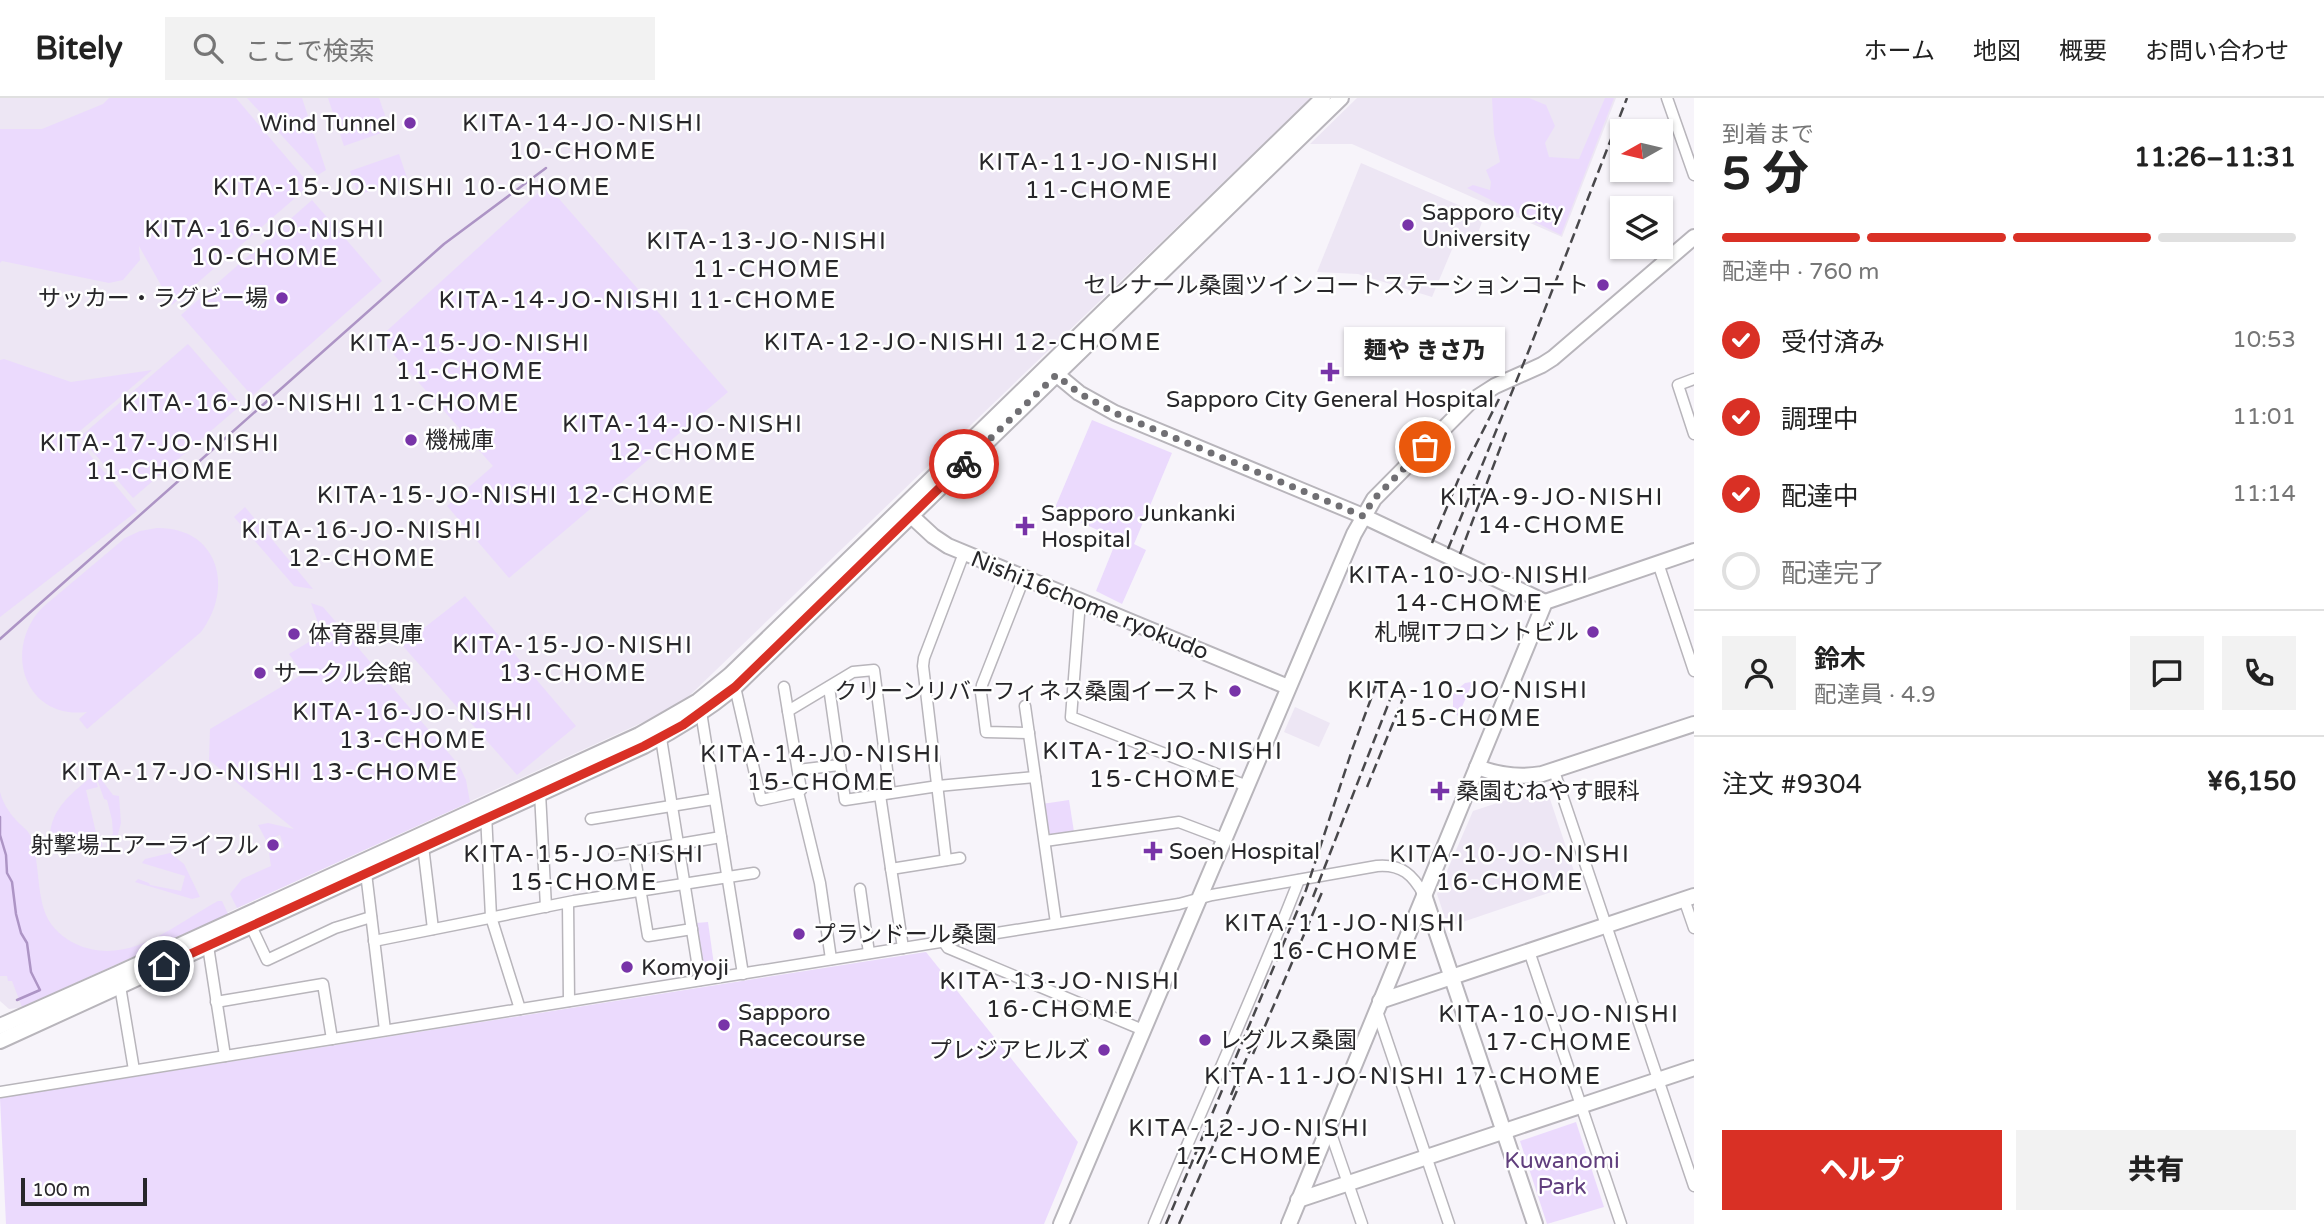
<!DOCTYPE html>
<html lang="ja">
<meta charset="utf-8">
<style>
body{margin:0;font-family:"Varela Round","Noto Sans JP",sans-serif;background:#f2f2f2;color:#222;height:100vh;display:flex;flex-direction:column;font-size:26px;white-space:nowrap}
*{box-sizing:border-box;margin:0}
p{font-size:23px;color:#767676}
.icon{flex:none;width:38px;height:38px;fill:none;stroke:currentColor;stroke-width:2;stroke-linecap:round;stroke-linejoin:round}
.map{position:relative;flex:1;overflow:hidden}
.panel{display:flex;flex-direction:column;background:#fff;width:630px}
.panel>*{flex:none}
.needle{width:46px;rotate:262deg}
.controls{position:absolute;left:1610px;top:21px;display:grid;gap:14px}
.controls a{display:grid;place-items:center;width:63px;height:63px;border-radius:0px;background:#fff;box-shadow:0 2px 5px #0004;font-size:35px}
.scale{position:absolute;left:21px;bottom:18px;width:126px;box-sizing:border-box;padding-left:7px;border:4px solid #28272a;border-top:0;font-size:19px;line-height:24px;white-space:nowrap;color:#28272a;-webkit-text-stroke:5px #fff;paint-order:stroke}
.pin{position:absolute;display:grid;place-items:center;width:60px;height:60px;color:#fff;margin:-30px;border:4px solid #fff;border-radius:50%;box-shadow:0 2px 7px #0007}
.courier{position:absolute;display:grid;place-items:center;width:70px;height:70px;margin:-35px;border:5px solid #d93025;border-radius:50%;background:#fff;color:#222;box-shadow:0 2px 9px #0007}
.bubble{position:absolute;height:49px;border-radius:0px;background:#fff;box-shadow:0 2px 5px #0004;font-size:23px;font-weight:800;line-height:49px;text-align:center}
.summary em{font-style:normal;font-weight:800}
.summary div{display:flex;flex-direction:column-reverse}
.summary{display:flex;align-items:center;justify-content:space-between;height:119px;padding:0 28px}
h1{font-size:46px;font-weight:800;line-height:52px}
.bar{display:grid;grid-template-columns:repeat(4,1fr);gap:10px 7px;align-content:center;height:84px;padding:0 28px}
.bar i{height:9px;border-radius:5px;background:#e0e0e0}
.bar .selected{background:#d93025}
.bar p{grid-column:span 4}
.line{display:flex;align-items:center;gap:18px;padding:0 28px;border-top:2px solid #e0e0e0}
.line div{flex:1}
.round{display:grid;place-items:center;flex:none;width:74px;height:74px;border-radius:0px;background:#f2f2f2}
ol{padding:0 28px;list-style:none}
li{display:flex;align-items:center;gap:21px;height:77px}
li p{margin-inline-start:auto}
li .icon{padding:7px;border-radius:50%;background:#d93025;color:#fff;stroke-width:4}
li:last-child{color:#767676}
li i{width:38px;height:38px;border:4px solid #e0e0e0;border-radius:50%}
.action{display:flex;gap:14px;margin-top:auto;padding:14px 28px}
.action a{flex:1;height:80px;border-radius:0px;background:#d93025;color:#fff;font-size:28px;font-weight:800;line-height:80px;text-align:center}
.action a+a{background:#f2f2f2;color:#222}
header{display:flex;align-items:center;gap:42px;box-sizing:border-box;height:98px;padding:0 35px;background:#fff;border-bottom:2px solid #e0e0e0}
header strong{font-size:33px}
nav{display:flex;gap:38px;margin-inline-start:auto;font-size:24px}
.search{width:490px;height:63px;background:#f2f2f2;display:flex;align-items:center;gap:18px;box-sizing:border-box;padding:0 24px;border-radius:0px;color:#767676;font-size:26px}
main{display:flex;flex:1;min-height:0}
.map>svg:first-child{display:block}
.built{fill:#ede6f4}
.green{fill:#ebdafd}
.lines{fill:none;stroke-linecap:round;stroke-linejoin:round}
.stream{stroke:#ad94c5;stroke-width:2.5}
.street-casing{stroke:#b8b5bb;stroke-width:13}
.secondary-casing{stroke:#b8b5bb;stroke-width:18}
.street{stroke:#fff;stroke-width:10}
.secondary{stroke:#fff;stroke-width:14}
.rail{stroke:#49484b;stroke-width:2.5;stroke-dasharray:10 5;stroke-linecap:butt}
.done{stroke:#706f73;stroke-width:7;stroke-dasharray:0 12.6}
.route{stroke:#d93025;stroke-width:9}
.poi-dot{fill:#7834a8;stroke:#fff;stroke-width:2.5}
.labels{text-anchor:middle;stroke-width:5;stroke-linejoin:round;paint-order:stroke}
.poi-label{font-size:23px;fill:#28272a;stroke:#fff;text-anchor:start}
.street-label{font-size:23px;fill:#28272a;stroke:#fff}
.park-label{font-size:23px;fill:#603e7d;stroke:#fff}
.neighbourhood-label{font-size:24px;letter-spacing:2px;fill:#28272a;stroke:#fff}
</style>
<header>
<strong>Bitely</strong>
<div class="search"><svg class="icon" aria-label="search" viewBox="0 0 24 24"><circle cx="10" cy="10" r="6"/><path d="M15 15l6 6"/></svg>ここで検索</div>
<nav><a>ホーム</a><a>地図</a><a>概要</a><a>お問い合わせ</a></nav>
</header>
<main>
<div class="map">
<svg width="1694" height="1126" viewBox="0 0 1694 1126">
<rect width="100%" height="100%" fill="#f7f4fa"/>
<g class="built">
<path d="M0,0h1311l-622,598 -39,23 -631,289 -10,1 -9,-8z"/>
<path d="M1357,0h259l-54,139 -210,-93h-42z"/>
<path d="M1361,65l123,53 -9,26 -17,-7 -26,62 -74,-23 -41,-2z"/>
<path d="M1295,609l35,16 -11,24 -35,-15z"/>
<path d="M1546,689l32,96 -130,44 -11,-33 36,-83z"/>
</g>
<g class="green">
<path d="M109,0h127l74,87 -138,120 -33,-59 1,14 -17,20 -14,3 -107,-22 -2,2v-134h42l61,-25z"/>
<path d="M247,0h55l24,72 -8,5z"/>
<path d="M328,0h51l11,32 -46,16z"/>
<path d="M1492,0h37l17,7 9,21 -10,17 4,14 30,2 26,-61h9l-53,137 -94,-47 6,-3 17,5 1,-8 -5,-12 14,-8 -6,-28z"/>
<path d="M399,56l8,24 -49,17 -8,-24z"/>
<path d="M547,87l181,207 -219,186 -62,-72 46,-40 -114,-128z"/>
<path d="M312,102l70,81 -130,115 -71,-81z"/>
<path d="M188,246l53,61 -108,93 -53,-61z"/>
<path d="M4,261l67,23 81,-12 -78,66 63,75 -137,106v-257z"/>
<path d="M1092,322l80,33 -38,91 12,6 -24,54 -26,-13 21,-52 -63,-29z"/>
<path d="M245,409l68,82 -19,-3 -60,-69z"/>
<path d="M157,430c61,-1 78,60 44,104l-114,97 -8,-10 8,-7c-63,8 -85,-64 -44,-105l82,-69 15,-7z"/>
<path d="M465,498l111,130 -59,49 -115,-130z"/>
<path d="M311,505l12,4 136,158 7,15 4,22 -233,106 -7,-14 12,-15 29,-13 -2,-13 15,-6 -4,-12 -14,5 -8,-15 10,-2 26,6 -85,-69 1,-31 93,-55 -14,-20 33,-20z"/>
<path d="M1471,584l1,2 -14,32 -5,-5v-18l12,-10z"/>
<path d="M94,677l4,12 -12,3 11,47 4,2 1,7 -6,6 -46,-16c1,-28 23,-44 44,-61z"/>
<path d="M98,677l15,20 6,1 2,27 -4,15 -8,2 -1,-3 5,-3 -1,-14 -5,-20 -3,-1 -8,-23z"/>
<path d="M0,694c3,11 8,19 16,28 4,5 11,9 14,15 10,25 6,55 16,80 5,12 18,24 30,29 52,24 99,-20 142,-43h4l6,13 -206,93 -10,-26h-4l-1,-5h-7z"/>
<path d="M1069,702l5,32 -24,3 -8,-31z"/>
<path d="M170,755l14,11 16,33 -8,2 -57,-17 3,-3 11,4 1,2 31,6 4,-15 -43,-13 3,-4z"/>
<path d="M708,824l7,50 -12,2 -7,-51z"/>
<path d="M926,854l152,190 -34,82h-1038l-6,-126z"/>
<path d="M1576,1024l28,85 -57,17 -27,-83z"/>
</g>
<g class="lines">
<g class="stream">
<path d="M194,368l250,-222 102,-76"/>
<path d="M0,541l184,-163"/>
<path d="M0,719v18l6,20 1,18 5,9 4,32 5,19 6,10 4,29 9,18 -23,10"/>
</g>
<g class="street-casing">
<g id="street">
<path d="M1667,0l27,77"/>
<path d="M1694,281l-16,6 16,49"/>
<path d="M1658,465l36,108"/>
<path d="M1024,480l-42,107 -1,8 5,39 43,1"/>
<path d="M1080,503l-9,116 176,69"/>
<path d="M735,589l26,113 37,-8"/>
<path d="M784,589l17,103 -3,2 22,91 11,76"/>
<path d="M829,589l16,113 93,-14 97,-9"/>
<path d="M1025,608l31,217"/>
<path d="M788,613l65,-39 21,-2 16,123"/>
<path d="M701,614l42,262"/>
<path d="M660,634l40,248"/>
<path d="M798,672l41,-5"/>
<path d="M1554,673l140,415"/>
<path d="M540,695l6,114"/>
<path d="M880,697l23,153"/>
<path d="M486,716l5,103 29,92"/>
<path d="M591,721l123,-20"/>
<path d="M1045,743l134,-19 45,17"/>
<path d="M423,748l10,83"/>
<path d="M634,754l14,84 44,-7"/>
<path d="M615,757l106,-18"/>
<path d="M946,762l-23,-194 1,-8 40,-105"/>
<path d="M891,771l69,-11"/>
<path d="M366,775l19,157"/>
<path d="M860,791l9,64"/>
<path d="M1684,801l10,29"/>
<path d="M568,805l1,98"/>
<path d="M251,828l16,34 68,-32 36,-11"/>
<path d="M374,843l200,-40 180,-28"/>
<path d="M943,843l5,7 195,82"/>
<path d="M208,848l17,110"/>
<path d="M1529,853l92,273"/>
<path d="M120,888l14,84"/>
<path d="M216,904l107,-18 9,55"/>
<path d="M1377,913l72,213"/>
<path d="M0,994l1179,-188 33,-9 165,-29c25,-2 36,9 47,29"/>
<path d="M1329,1030l33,96"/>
<path d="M1154,1126c47,-115 100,-228 145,-344"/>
</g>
</g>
<g class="secondary-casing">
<g id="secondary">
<path d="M1050,271l29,24 36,20 248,103 182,86"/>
<path d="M906,413l27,25 15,10 340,141"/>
<path d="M1477,669c21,8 42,11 65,7l152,-50"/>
<path d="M1424,797l111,329"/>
<path d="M1380,903l314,-105"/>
<path d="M0,928l117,-52 522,-239 59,-34 32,-26 593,-577"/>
<path d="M0,943l644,-295c33,-17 63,-36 91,-59l606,-589"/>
<path d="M1298,1102l396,-132"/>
<path d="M1061,1126l293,-690 20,-35 96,-97 25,-16 47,-21 11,-7 141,-121"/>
<path d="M1289,1126l256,-622 149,-51"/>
</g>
</g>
<use href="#street" class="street"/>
<use href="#secondary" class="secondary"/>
<g class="rail">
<path d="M1432,445l27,-65 40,-79"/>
<path d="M1448,451l81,-199 98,-252"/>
<path d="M1460,456l47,-124"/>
<path d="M1367,689l37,-91"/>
<path d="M1313,799l80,-205"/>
<path d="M1253,956l70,-164"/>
<path d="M1231,997l22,-52"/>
<path d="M1166,1126l140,-334 46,-140 24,-65"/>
<path d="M1179,1126l60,-138"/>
</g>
</g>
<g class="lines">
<path class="done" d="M964,366l92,-89 23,18 36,20 248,103 11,-17 51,-52"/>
<path class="route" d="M164,868l480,-220 39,-21 52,-38 229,-223"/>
</g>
<g class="poi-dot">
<circle cx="410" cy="25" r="7"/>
<circle cx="1408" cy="127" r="7"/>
<circle cx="1603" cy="187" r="7"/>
<circle cx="282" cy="200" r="7"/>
<path d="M1326.5 263.5h7v7h7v7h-7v7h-7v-7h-7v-7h7z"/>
<circle cx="411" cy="342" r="7"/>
<path d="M1021.5 417.5h7v7h7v7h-7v7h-7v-7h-7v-7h7z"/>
<circle cx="1593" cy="534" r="7"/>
<circle cx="294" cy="536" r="7"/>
<circle cx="260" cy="575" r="7"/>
<circle cx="1235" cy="593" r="7"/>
<path d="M1436.5 682.5h7v7h7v7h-7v7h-7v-7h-7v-7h7z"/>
<circle cx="273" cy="747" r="7"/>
<path d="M1149.5 742.5h7v7h7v7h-7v7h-7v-7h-7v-7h7z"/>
<circle cx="799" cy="836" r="7"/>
<circle cx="627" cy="869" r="7"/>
<circle cx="724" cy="927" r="7"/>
<circle cx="1205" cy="942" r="7"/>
<circle cx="1104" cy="952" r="7"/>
</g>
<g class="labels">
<g class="poi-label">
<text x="396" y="33" text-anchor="end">Wind Tunnel</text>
<text x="1422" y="122">Sapporo City<tspan x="1422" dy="26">University</tspan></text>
<text x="1589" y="195" text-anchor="end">セレナール桑園ツインコートステーションコート</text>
<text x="268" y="208" text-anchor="end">サッカー・ラグビー場</text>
<text x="1330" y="309" text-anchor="middle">Sapporo City General Hospital</text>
<text x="425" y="350">機械庫</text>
<text x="1041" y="423">Sapporo Junkanki<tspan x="1041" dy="26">Hospital</tspan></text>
<text x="1579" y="542" text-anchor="end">札幌ITフロントビル</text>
<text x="308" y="544">体育器具庫</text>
<text x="274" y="583">サークル会館</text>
<text x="1221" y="601" text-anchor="end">クリーンリバーフィネス桑園イースト</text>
<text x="1456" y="701">桑園むねやす眼科</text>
<text x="259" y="755" text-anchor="end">射撃場エアーライフル</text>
<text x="1169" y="761">Soen Hospital</text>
<text x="813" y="844">プランドール桑園</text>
<text x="641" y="877">Komyoji</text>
<text x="738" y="922">Sapporo<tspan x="738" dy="26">Racecourse</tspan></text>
<text x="1219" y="950">レグルス桑園</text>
<text x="1090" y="960" text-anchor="end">プレジアヒルズ</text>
</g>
<g class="street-label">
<text transform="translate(1090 507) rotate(22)" y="8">Nishi16chome ryokudo</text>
</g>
<g class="park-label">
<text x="1562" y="1070">Kuwanomi<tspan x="1562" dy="26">Park</tspan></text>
</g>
<g class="neighbourhood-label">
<text x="583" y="33">KITA-14-JO-NISHI<tspan x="583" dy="28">10-CHOME</tspan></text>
<text x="1099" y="72">KITA-11-JO-NISHI<tspan x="1099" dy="28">11-CHOME</tspan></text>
<text x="412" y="97">KITA-15-JO-NISHI 10-CHOME</text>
<text x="265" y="139">KITA-16-JO-NISHI<tspan x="265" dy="28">10-CHOME</tspan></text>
<text x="767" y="151">KITA-13-JO-NISHI<tspan x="767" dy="28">11-CHOME</tspan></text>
<text x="638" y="210">KITA-14-JO-NISHI 11-CHOME</text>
<text x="963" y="252">KITA-12-JO-NISHI 12-CHOME</text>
<text x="470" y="253">KITA-15-JO-NISHI<tspan x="470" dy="28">11-CHOME</tspan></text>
<text x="321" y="313">KITA-16-JO-NISHI 11-CHOME</text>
<text x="683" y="334">KITA-14-JO-NISHI<tspan x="683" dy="28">12-CHOME</tspan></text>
<text x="160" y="353">KITA-17-JO-NISHI<tspan x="160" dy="28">11-CHOME</tspan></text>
<text x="516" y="405">KITA-15-JO-NISHI 12-CHOME</text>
<text x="1552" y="407">KITA-9-JO-NISHI<tspan x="1552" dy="28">14-CHOME</tspan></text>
<text x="362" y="440">KITA-16-JO-NISHI<tspan x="362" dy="28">12-CHOME</tspan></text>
<text x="1469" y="485">KITA-10-JO-NISHI<tspan x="1469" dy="28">14-CHOME</tspan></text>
<text x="573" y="555">KITA-15-JO-NISHI<tspan x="573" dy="28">13-CHOME</tspan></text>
<text x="1468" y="600">KITA-10-JO-NISHI<tspan x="1468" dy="28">15-CHOME</tspan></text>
<text x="413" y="622">KITA-16-JO-NISHI<tspan x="413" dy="28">13-CHOME</tspan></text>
<text x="1163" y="661">KITA-12-JO-NISHI<tspan x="1163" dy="28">15-CHOME</tspan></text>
<text x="821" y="664">KITA-14-JO-NISHI<tspan x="821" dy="28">15-CHOME</tspan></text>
<text x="260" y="682">KITA-17-JO-NISHI 13-CHOME</text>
<text x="584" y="764">KITA-15-JO-NISHI<tspan x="584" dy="28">15-CHOME</tspan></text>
<text x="1510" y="764">KITA-10-JO-NISHI<tspan x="1510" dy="28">16-CHOME</tspan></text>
<text x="1345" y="833">KITA-11-JO-NISHI<tspan x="1345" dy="28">16-CHOME</tspan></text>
<text x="1060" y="891">KITA-13-JO-NISHI<tspan x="1060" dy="28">16-CHOME</tspan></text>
<text x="1559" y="924">KITA-10-JO-NISHI<tspan x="1559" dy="28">17-CHOME</tspan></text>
<text x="1403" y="986">KITA-11-JO-NISHI 17-CHOME</text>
<text x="1249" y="1038">KITA-12-JO-NISHI<tspan x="1249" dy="28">17-CHOME</tspan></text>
</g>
</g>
</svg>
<div class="controls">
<a><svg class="needle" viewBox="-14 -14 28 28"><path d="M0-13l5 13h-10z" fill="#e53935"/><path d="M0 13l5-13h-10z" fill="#767676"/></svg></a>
<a><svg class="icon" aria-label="layers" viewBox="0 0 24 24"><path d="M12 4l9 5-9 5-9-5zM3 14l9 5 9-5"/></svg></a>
</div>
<div class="scale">100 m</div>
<div class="pin" style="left:1425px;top:349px;background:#ea580c"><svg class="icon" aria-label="bag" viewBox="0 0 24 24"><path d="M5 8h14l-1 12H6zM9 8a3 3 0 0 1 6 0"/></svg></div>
<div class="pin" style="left:164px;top:868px;background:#1f2937"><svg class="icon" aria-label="home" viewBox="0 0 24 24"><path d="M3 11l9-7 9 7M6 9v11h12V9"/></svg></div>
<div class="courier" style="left:964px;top:366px"><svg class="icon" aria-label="bike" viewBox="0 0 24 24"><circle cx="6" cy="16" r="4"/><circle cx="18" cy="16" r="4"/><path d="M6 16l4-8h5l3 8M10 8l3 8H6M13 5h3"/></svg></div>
<div class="bubble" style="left:1344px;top:229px;width:161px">麺や きさ乃</div>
</div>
<section class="panel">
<div class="summary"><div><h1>5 分</h1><p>到着まで</p></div><em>11:26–11:31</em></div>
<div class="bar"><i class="selected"></i><i class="selected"></i><i class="selected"></i><i></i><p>配達中 · 760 m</p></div>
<ol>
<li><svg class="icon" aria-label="check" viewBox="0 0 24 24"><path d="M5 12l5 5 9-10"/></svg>受付済み<p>10:53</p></li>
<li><svg class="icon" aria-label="check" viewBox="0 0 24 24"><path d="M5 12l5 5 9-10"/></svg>調理中<p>11:01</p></li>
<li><svg class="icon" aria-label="check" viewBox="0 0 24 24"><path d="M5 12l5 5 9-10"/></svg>配達中<p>11:14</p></li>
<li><i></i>配達完了</li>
</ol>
<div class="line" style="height:126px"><a class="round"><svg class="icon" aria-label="person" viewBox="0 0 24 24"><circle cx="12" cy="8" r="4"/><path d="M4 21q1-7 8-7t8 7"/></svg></a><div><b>鈴木</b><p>配達員 · 4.9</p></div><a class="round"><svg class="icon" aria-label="chat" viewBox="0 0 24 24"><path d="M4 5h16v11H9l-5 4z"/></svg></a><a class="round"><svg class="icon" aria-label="phone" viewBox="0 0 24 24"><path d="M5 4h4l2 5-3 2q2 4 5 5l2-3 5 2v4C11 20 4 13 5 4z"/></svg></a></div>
<div class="line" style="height:91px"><div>注文 #9304</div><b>¥6,150</b></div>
<div class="action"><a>ヘルプ</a><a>共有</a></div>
</section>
</main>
